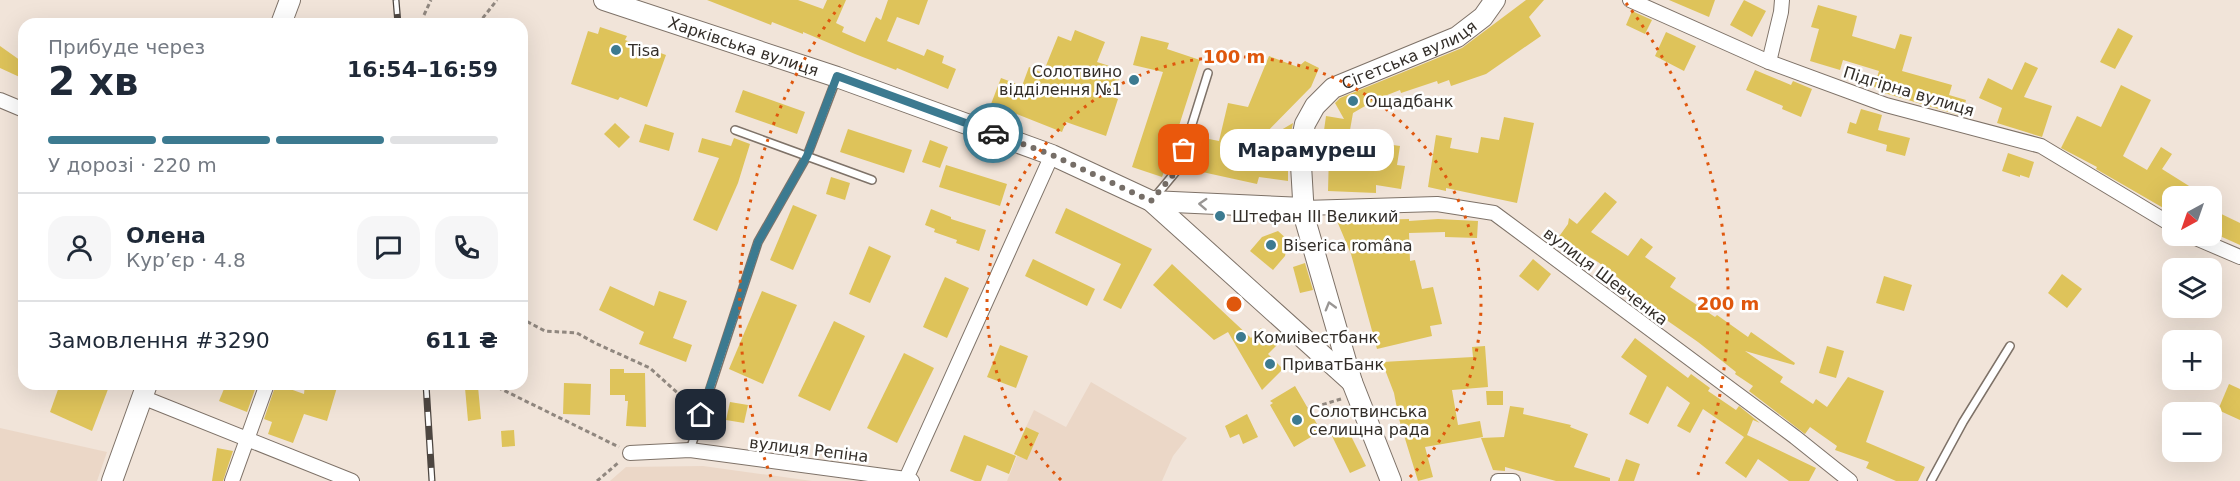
<!DOCTYPE html>
<html lang="uk">
<meta charset="utf-8">
<style>
body{margin:0;font-family:"DejaVu Sans",sans-serif;background:#f6f6f7;color:#1f2937;height:100vh;display:flex;flex-direction:column;font-size:22px;white-space:nowrap}
*{box-sizing:border-box;margin:0}
p{font-size:20px;color:#747a83}
.icon{flex:none;width:33px;height:33px;fill:none;stroke:currentColor;stroke-width:2;stroke-linecap:round;stroke-linejoin:round}
.map{position:relative;flex:1;overflow:hidden}
.panel{position:absolute;left:18px;top:18px;width:510px;height:372px;display:flex;flex-direction:column;background:#fff;border-radius:18px;box-shadow:0 6px 24px #0002}
.panel>*{flex:none}
.needle{width:39px;rotate:220deg}
.tools{position:absolute;left:2162px;top:186px;display:grid;gap:12px}
.tools a{display:grid;place-items:center;width:60px;height:60px;border-radius:12px;background:#fff;box-shadow:0 6px 24px #0002;font-size:30px}
.pin{position:absolute;display:grid;place-items:center;width:51px;height:51px;color:#fff;margin:-26px;border-radius:12px;box-shadow:0 3px 9px #0006}
.courier{position:absolute;display:grid;place-items:center;width:60px;height:60px;margin:-30px;border:4px solid #3c7a90;border-radius:50%;background:#fff;color:#222;box-shadow:0 2px 8px #0007}
.bubble{position:absolute;height:42px;border-radius:18px;background:#fff;box-shadow:0 6px 24px #0002;font-size:20px;font-weight:600;line-height:42px;text-align:center}
.head em{font-style:normal;font-weight:600}
.head div{display:flex;flex-direction:column-reverse}
.head{display:flex;align-items:center;justify-content:space-between;height:102px;padding:0 30px}
h1{font-size:39px;font-weight:600;line-height:45px}
.bar{display:grid;grid-template-columns:repeat(4,1fr);gap:9px 6px;align-content:center;height:72px;padding:0 30px}
.bar i{height:8px;border-radius:4px;background:#e0e1e3}
.bar .active{background:#3c7a90}
.bar p{grid-column:span 4}
.line{display:flex;align-items:center;gap:15px;padding:0 30px;border-top:2px solid #e0e1e3}
.line div{flex:1}
.round{display:grid;place-items:center;flex:none;width:63px;height:63px;border-radius:18px;background:#f6f6f7}
.map>svg:first-child{display:block}
.built{fill:#ebd7c7}
.building{fill:#dec35a}
.lines{fill:none;stroke-linecap:round;stroke-linejoin:round}
.lane-casing{stroke:#7e7268;stroke-width:10}
.street-casing{stroke:#7e7268;stroke-width:16}
.secondary-casing{stroke:#7e7268;stroke-width:22}
.path{stroke:#90877f;stroke-width:3;stroke-dasharray:4.5 3;stroke-linecap:butt}
.lane{stroke:#fff;stroke-width:7}
.street{stroke:#fff;stroke-width:14}
.secondary{stroke:#fff;stroke-width:20}
.rail-casing{stroke:#4d4641;stroke-width:7}
.rail{stroke:#fff;stroke-width:4.5;stroke-dasharray:14;stroke-linecap:butt}
.oneway{stroke:#999694}
.done{stroke:#766e67;stroke-width:6;stroke-dasharray:0 10.8}
.route{stroke:#3c7a90;stroke-width:8}
.ring{fill:none;stroke:#df570d;stroke-width:3;stroke-dasharray:3 6}
.poi-dot{fill:#3c7a90;stroke:#fff;stroke-width:2}
.labels{text-anchor:middle;stroke-width:5;stroke-linejoin:round;paint-order:stroke}
.street-label{font-size:16px;fill:#332e29;stroke:#fff}
.poi-label{font-size:16px;fill:#332e29;stroke:#fff;text-anchor:start}
.centre{fill:#df570d;stroke:#fff;stroke-width:3}
.ring-label{font-size:18px;text-anchor:middle;font-weight:bold;fill:#df570d;stroke:#fff;stroke-width:5;stroke-linejoin:round;paint-order:stroke}
</style>
<div class="map">
<svg width="2240" height="481" viewBox="0 0 2240 481">
<rect width="100%" height="100%" fill="#f1e4d9"/>
<g class="built">
<path d="M1091,382l96,56 -14,18 -11,25h-155l10,-25 10,3 12,-25 -13,-7 8,-17 32,17z"/>
<path d="M0,428l107,24 -10,29h-97z"/>
<path d="M703,466l109,15h-202l16,-14z"/>
</g>
<g class="building">
<path d="M707,0h91l25,9 4,-9h19l-10,23 8,4 -2,5 23,10 11,-25 5,3 7,-20h40l-9,25 -22,-8 -10,24 37,15 3,-7 17,7 -2,7 14,6 -8,20 -51,-21 -1,2 -41,-16 -52,-22v2l-31,-12 -1,3z"/>
<path d="M1526,0h18l-15,17 12,19 -55,38 -35,12 -2,-6 -11,4 -1,-3 -36,12 -1,-3 -23,9 -24,14 -8,45h4v7l33,3 4,-24 14,2 -3,19 8,1 -4,23 -25,-4v8l-48,-2 1,-38 -8,-1 5,-36 18,3 -9,-16 5,-5 122,-50z"/>
<path d="M1669,0h46l-6,17z"/>
<path d="M1744,0l22,11 -14,26 -22,-12z"/>
<path d="M1818,5l39,11 -5,20 43,13 5,-15 12,3 -10,34 50,14 -3,10 17,5 -4,16 -81,-24 1,-3 -8,-2 5,-16 -36,-11 -3,10 -30,-9 9,-32 -8,-2z"/>
<path d="M1632,11l20,9 -7,14 -19,-9z"/>
<path d="M600,27l27,9 -2,4 41,15 -19,52 -27,-10 -2,3 -47,-16 17,-53 10,3z"/>
<path d="M2118,28l15,8 -18,33 -15,-7z"/>
<path d="M1075,30l30,12 -8,20 25,8 -9,27 5,2 -12,37 -40,-14 -4,10 -71,-28 10,-26 21,8 7,-19 14,6 15,-37 13,5z"/>
<path d="M1666,32l30,14 -12,25 -29,-15z"/>
<path d="M1141,36l28,7 -2,6 33,11 -23,72 6,1 -10,32 -6,-1 -5,13 -30,-10 31,-95 -30,-7z"/>
<path d="M0,46l24,17v16l-24,-11z"/>
<path d="M1269,56l29,11 7,-6 14,7 -8,19 -53,54 1,2 34,-20 -5,23v35l-29,-4 -2,7 -73,-16 10,-32 25,5 9,-38 20,4z"/>
<path d="M2025,62l13,6 -14,29 28,9 -10,31 -45,-14 5,-15 -23,-10 9,-20 24,12z"/>
<path d="M1755,70l36,15 2,-4 19,8 -11,28 -19,-8 1,-3 -37,-16z"/>
<path d="M2121,85l30,15 -28,56 24,14 14,-23 11,7 -10,15 43,27h-33v17l-76,-44 1,-2 -36,-19 16,-32 24,11z"/>
<path d="M743,90l62,22 -8,22 -62,-22z"/>
<path d="M1861,109l21,6 -4,15 32,8 -5,18 -19,-5 1,-6 -40,-12 3,-11 6,2z"/>
<path d="M1504,117l30,6 -17,80 -71,-15v3l-18,-4 8,-52 16,3 -2,10 28,5 3,-16 18,3z"/>
<path d="M615,123l15,14 -11,11 -15,-14z"/>
<path d="M645,124l29,9 -5,18 -30,-9z"/>
<path d="M848,129l64,21 -8,23 -64,-21z"/>
<path d="M702,138l29,8 3,-8 16,6 -12,39 -21,48 -24,-11 26,-62 -21,-6z"/>
<path d="M930,140l18,7 -8,21 -18,-6z"/>
<path d="M2008,153l26,9 -5,16 -9,-3v2l-18,-6z"/>
<path d="M946,165l61,19 -7,22 -61,-19z"/>
<path d="M831,177l19,6 -5,17 -19,-6z"/>
<path d="M1605,192l12,10 -26,30 37,24 13,-18 12,9 -8,10 31,21 -6,9 45,30 2,-2 31,22 3,-5 44,31 -1,2 -49,-14 38,26 -3,5 33,22 3,-5 11,8 21,-30 36,14 -18,51 59,25 -7,14h-22l-30,-13 3,-6 -34,-12 2,-4 -27,-19 -5,7 -56,-43 4,-5 -18,-12 1,-2 -38,-30 -33,-23 2,-3 -32,-22 1,-2 -38,-30 -40,-24 10,-14 1,-6 8,6z"/>
<path d="M793,205l24,10 -24,55 -23,-10z"/>
<path d="M1066,208l86,41 -31,60 -18,-9 18,-36 -66,-31z"/>
<path d="M931,209l20,8v2l35,11 -7,21 -23,-8 1,-3 -23,-8 1,-3 -10,-4z"/>
<path d="M2211,209l29,14v22l-29,-13z"/>
<path d="M1409,219v2l29,-2 40,2 -1,17 -32,-1v-5l-36,1 1,28 5,-1 7,29 11,-2 9,37 -12,2 2,10 -55,13 -26,-95 -14,-33z"/>
<path d="M1278,231l10,9 -3,16 -12,14 -23,-19 12,-14z"/>
<path d="M869,246l22,10 -21,47 -21,-9z"/>
<path d="M1033,259l62,30 -8,17 -62,-30z"/>
<path d="M1533,259l18,15 -13,17 -19,-15z"/>
<path d="M1305,263l8,27 -13,3 -7,-26z"/>
<path d="M1172,264l79,74 10,-10 17,16 -10,10 15,15 -21,21 -34,-58 -14,8 -61,-55z"/>
<path d="M2062,274l20,15 -15,19 -19,-15z"/>
<path d="M1884,276l28,9 -8,26 -28,-8z"/>
<path d="M945,277l24,11 -22,50 -24,-11z"/>
<path d="M610,286l44,20 5,-15 28,10 -14,37 19,7 -6,17 -47,-18 5,-12 -45,-22z"/>
<path d="M762,291l35,14 -34,79 -34,-15z"/>
<path d="M834,321l31,15 -35,75 -32,-15z"/>
<path d="M1635,338l53,40 3,-4 19,14 -2,3 28,19 3,-4 21,17 -7,-3 -6,15 69,33 -7,13h-20l-31,-22 -12,19 -21,-15 19,-26 -41,-28 -13,24 -13,-7 13,-23 -23,-17 -19,38 -19,-10 18,-38 -26,-19z"/>
<path d="M1000,345l28,11 -12,32 -29,-11z"/>
<path d="M1485,346l3,41 -36,3 6,35 22,-4 3,16 -58,10 8,30 -15,4 -19,-62 -5,-26 -12,-31 91,-5 -1,-10z"/>
<path d="M1827,346l17,5 -8,27 -17,-5z"/>
<path d="M904,353l30,15 -37,75 -30,-15z"/>
<path d="M610,369h14v4h21l1,54 -20,-1 2,-25h-3v-6h-15z"/>
<path d="M564,383l27,1 -1,31 -27,-1z"/>
<path d="M60,384h50l-18,47 -42,-19z"/>
<path d="M226,384h31l-10,28 -28,-11z"/>
<path d="M276,384l28,10 1,-10h33l-11,37 -23,-7 -11,29 -25,-9 4,-12 -8,-3z"/>
<path d="M2229,384l11,5v31l-22,-10z"/>
<path d="M1295,386l26,45 -27,16 -24,-42 3,-2 -3,-2z"/>
<path d="M478,387l3,32 -13,2 -3,-33z"/>
<path d="M1486,391h17v14h-16z"/>
<path d="M730,402l18,3 -4,18 -18,-3z"/>
<path d="M1510,406l14,2 -1,6 48,11 -1,2 18,7 -14,33 36,11v3h-54l-51,-14v4l-12,-1 -12,-32 23,-1z"/>
<path d="M1247,414l11,23 -15,7 -4,-10 -9,4 -5,-12z"/>
<path d="M1346,426l20,40 -16,7 -19,-39z"/>
<path d="M1026,427l13,6 -12,27 -13,-6z"/>
<path d="M514,430l1,16 -13,1 -1,-16z"/>
<path d="M964,435l52,21 -7,18 -22,-9 -6,16h-6l-25,-10z"/>
<path d="M217,448l16,3 -10,30h-11z"/>
<path d="M1626,459l14,5 -6,17h-16z"/>
</g>
<g class="lines">
<g class="lane-casing">
<g id="lane">
<path d="M735,130l137,50"/>
<path d="M1154,198l24,-29 30,-96"/>
<path d="M690,450l68,-208 49,-86 30,-79"/>
<path d="M1931,481l32,-59 47,-76"/>
</g>
</g>
<g class="street-casing">
<g id="street">
<path d="M1630,0l139,62 117,43 155,41 131,79"/>
<path d="M1769,62l12,-50 1,-12"/>
<path d="M0,100l24,10"/>
<path d="M1304,208l133,-4 57,9 301,224 55,44"/>
<path d="M2191,236l49,21"/>
<path d="M142,397l210,84"/>
<path d="M630,453l60,-3 216,29 6,2"/>
<path d="M232,481l35,-97"/>
<path d="M905,481l147,-326"/>
<path d="M1498,481h15"/>
</g>
</g>
<g class="secondary-casing">
<g id="secondary">
<path id="s1" d="M604,0l233,77 215,78 99,46 201,181"/>
<path d="M281,24l9,-24"/>
<path d="M1151,201l153,7"/>
<path d="M112,481l35,-97"/>
<path id="s2" d="M1391,481l-39,-99 -48,-166 -4,-68 5,-24 10,-18 18,-18 124,-51 26,-20 12,-17"/>
</g>
</g>
<g class="path">
<path d="M424,15l7,-15"/>
<path d="M478,24l19,-24"/>
<path d="M522,316l4,5 19,10 32,2 18,10 55,25 43,39"/>
<path d="M491,384l128,63"/>
<path d="M1308,409l33,-10"/>
<path d="M597,481l21,-18"/>
</g>
<use href="#lane" class="lane"/>
<use href="#street" class="street"/>
<use href="#secondary" class="secondary"/>
<g class="rail-casing">
<g id="rail">
<path d="M396,0l2,24"/>
<path d="M426,384l6,97"/>
</g>
</g>
<use href="#rail" class="rail"/>
</g>
<defs><path id="oneway-chevron" d="M-2-3.5L2.5 0L-2 3.5" fill="none" stroke-width="1.6" stroke-linecap="round" stroke-linejoin="round" transform="scale(1.5)"/></defs>
<g class="oneway">
<use href="#oneway-chevron" transform="translate(1203 204) rotate(-177)"/>
<use href="#oneway-chevron" transform="translate(1330 306) rotate(-106)"/>
</g>
<g class="lines">
<path class="done" d="M993,133l59,22 99,46 27,-32 6,-19"/>
<path class="route" d="M701,415l57,-173 49,-86 30,-80 156,57"/>
</g>
<g class="ring">
<path d="M1061 480A247 247 0 1 1 1407 480"/>
<path d="M771 477A494 494 0 0 1 842 3M1626 3A494 494 0 0 1 1697 477"/>
</g>
<g class="poi-dot">
<circle cx="616" cy="50" r="6"/>
<circle cx="1134" cy="80" r="6"/>
<circle cx="1353" cy="101" r="6"/>
<circle cx="1220" cy="216" r="6"/>
<circle cx="1271" cy="245" r="6"/>
<circle cx="1241" cy="337" r="6"/>
<circle cx="1270" cy="364" r="6"/>
<circle cx="1297" cy="420" r="6"/>
</g>
<g class="labels">
<g class="street-label">
<text dy="6" stroke="none"><textPath href="#s1" startOffset="147">Харківська вулиця</textPath></text>
<text dy="6" stroke="none"><textPath href="#s2" startOffset="501">Сігетська вулиця</textPath></text>
<text transform="translate(1909 91) rotate(17)" y="6">Підгірна вулиця</text>
<text transform="translate(1606 276) rotate(37)" y="6">вулиця Шевченка</text>
<text transform="translate(809 449) rotate(7)" y="6">вулиця Репіна</text>
</g>
<g class="poi-label">
<text x="628" y="56">Tisa</text>
<text x="1122" y="77" text-anchor="end">Солотвино<tspan x="1122" dy="18">відділення №1</tspan></text>
<text x="1365" y="107">Ощадбанк</text>
<text x="1232" y="222">Штефан III Великий</text>
<text x="1283" y="251">Biserica româna</text>
<text x="1253" y="343">Комиівестбанк</text>
<text x="1282" y="370">ПриватБанк</text>
<text x="1309" y="417">Солотвинська<tspan x="1309" dy="18">селищна рада</tspan></text>
</g>
</g>
<circle cx="1234" cy="304" r="9" class="centre"/>
<g class="ring-label">
<text x="1234" y="63">100 m</text>
<text x="1728" y="310">200 m</text>
</g>
</svg>
<div class="tools">
<a><svg class="needle" viewBox="-14 -14 28 28"><path d="M0-13l5 13h-10z" fill="#e53935"/><path d="M0 13l5-13h-10z" fill="#747a83"/></svg></a>
<a><svg class="icon" aria-label="layers" viewBox="0 0 24 24"><path d="M12 4l9 5-9 5-9-5zM3 14l9 5 9-5"/></svg></a>
<a>+</a>
<a>−</a>
</div>
<div class="pin" style="left:1184px;top:150px;background:#ea580c"><svg class="icon" aria-label="bag" viewBox="0 0 24 24"><path d="M5 8h14l-1 12H6zM9 8a3 3 0 0 1 6 0"/></svg></div>
<div class="pin" style="left:701px;top:415px;background:#1f2937"><svg class="icon" aria-label="home" viewBox="0 0 24 24"><path d="M3 11l9-7 9 7M6 9v11h12V9"/></svg></div>
<div class="courier" style="left:993px;top:133px"><svg class="icon" aria-label="car" viewBox="0 0 24 24"><path d="M5 17H2v-5l4-1 3-4h7l3 4 3 1v5h-3M9 17h6M6 11h13"/><circle cx="7" cy="17" r="2"/><circle cx="17" cy="17" r="2"/></svg></div>
<div class="bubble" style="left:1220px;top:129px;width:174px">Марамуреш</div>
<section class="panel">
<div class="head"><div><h1>2 хв</h1><p>Прибуде через</p></div><em>16:54–16:59</em></div>
<div class="bar"><i class="active"></i><i class="active"></i><i class="active"></i><i></i><p>У дорозі · 220 m</p></div>
<div class="line" style="height:108px"><a class="round"><svg class="icon" aria-label="person" viewBox="0 0 24 24"><circle cx="12" cy="8" r="4"/><path d="M4 21q1-7 8-7t8 7"/></svg></a><div><b>Олена</b><p>Кур’єр · 4.8</p></div><a class="round"><svg class="icon" aria-label="chat" viewBox="0 0 24 24"><path d="M4 5h16v11H9l-5 4z"/></svg></a><a class="round"><svg class="icon" aria-label="phone" viewBox="0 0 24 24"><path d="M5 4h4l2 5-3 2q2 4 5 5l2-3 5 2v4C11 20 4 13 5 4z"/></svg></a></div>
<div class="line" style="height:78px"><div>Замовлення #3290</div><b>611 ₴</b></div>
</section>
</div>
